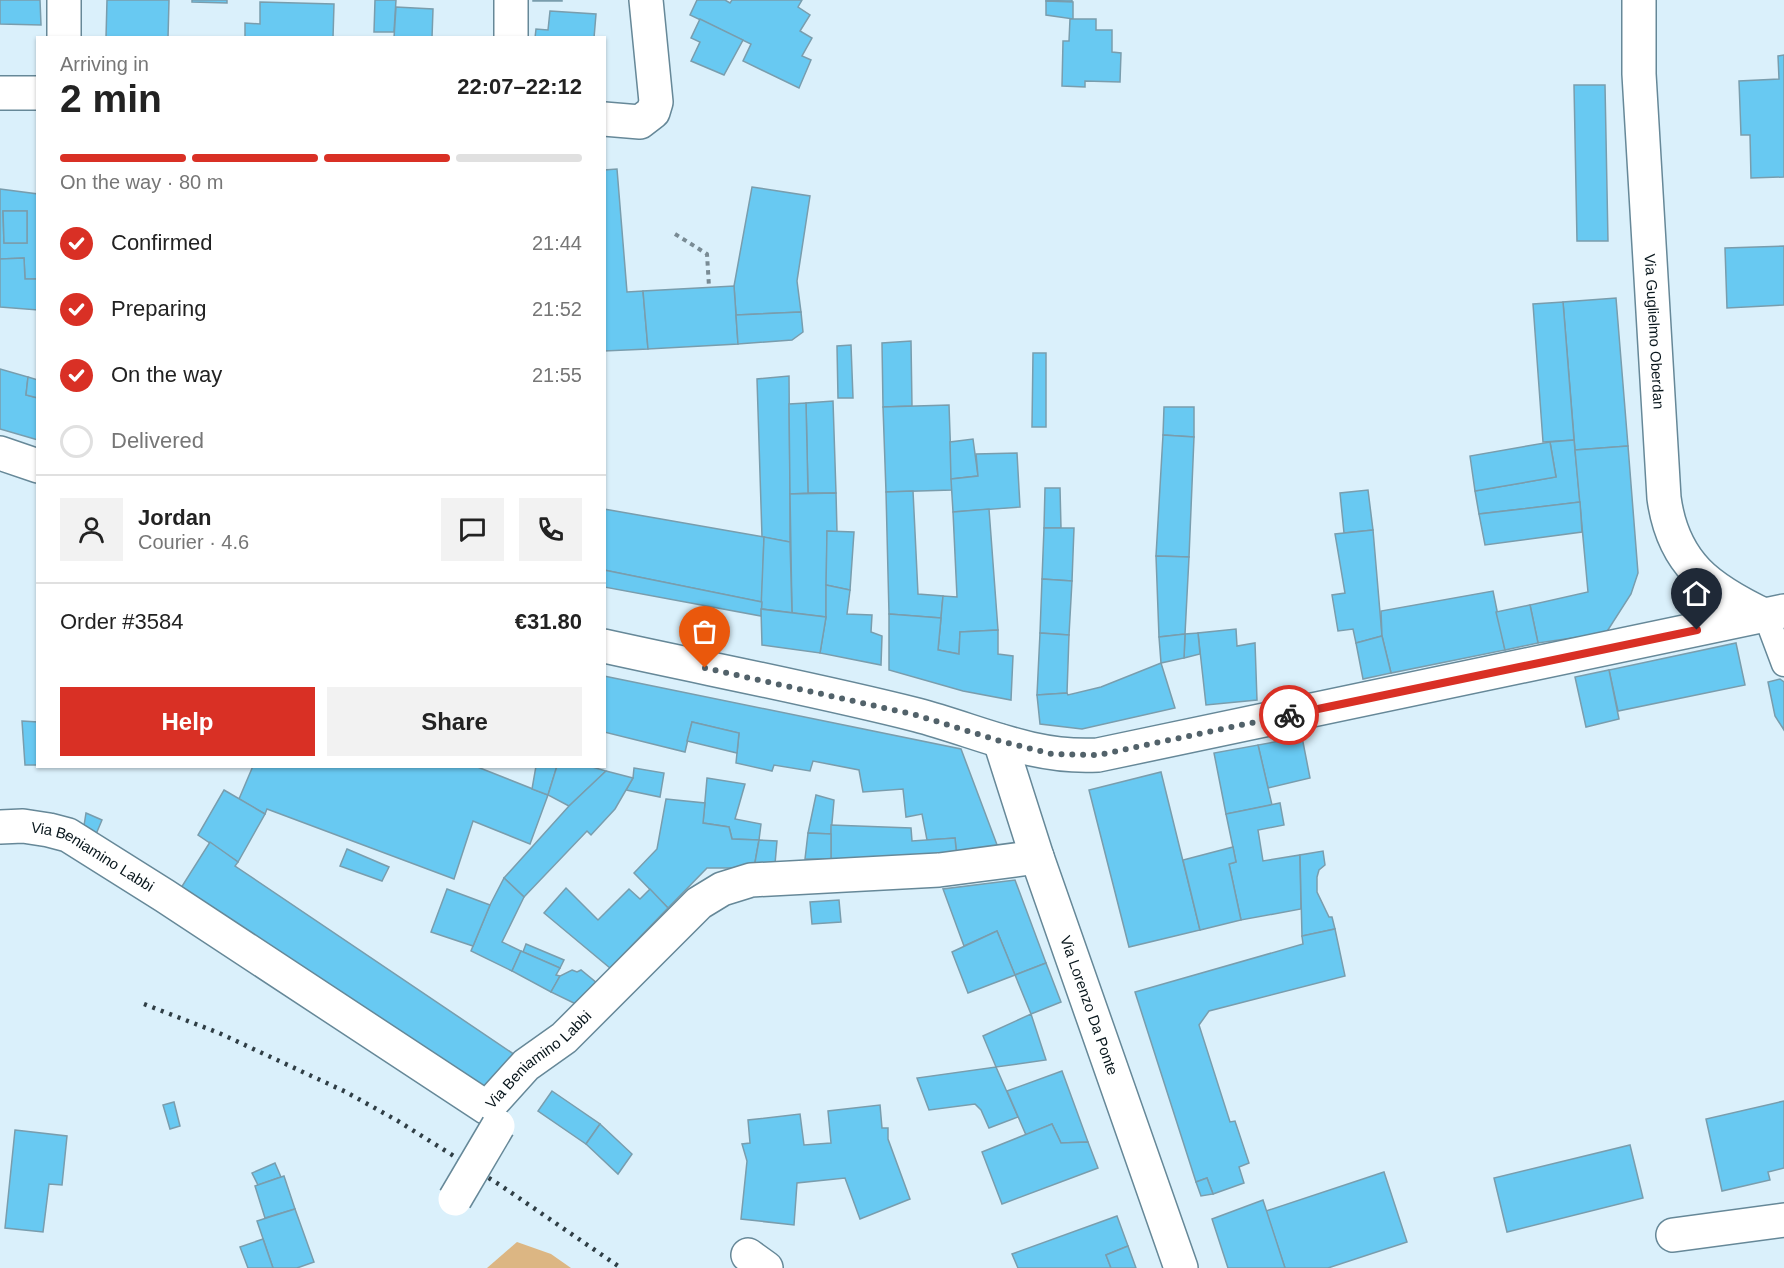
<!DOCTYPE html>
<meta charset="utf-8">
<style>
body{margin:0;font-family:Arial,sans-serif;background:#f2f2f2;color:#222;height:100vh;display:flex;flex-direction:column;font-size:22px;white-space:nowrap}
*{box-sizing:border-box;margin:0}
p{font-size:20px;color:#767676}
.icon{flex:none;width:33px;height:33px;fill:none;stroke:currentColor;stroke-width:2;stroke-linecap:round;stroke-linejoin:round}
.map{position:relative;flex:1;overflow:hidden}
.side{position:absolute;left:36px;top:36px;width:570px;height:732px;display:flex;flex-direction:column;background:#fff;border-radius:0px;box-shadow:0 2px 4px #0004}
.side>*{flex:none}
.pin{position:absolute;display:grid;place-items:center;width:51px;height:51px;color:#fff;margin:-62px -26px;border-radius:50% 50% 50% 0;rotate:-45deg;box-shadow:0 0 6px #0007}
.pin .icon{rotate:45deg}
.courier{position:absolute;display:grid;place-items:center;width:60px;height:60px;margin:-30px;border:4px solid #d93025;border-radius:50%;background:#fff;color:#222;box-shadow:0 2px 8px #0007}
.summary em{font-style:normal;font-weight:800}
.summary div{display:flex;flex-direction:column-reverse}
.summary{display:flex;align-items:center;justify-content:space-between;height:102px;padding:0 24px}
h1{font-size:39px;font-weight:800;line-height:45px}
.bar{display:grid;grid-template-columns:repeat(4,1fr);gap:9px 6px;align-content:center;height:72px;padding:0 24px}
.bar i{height:8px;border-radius:4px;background:#e0e0e0}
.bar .on{background:#d93025}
.bar p{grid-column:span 4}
.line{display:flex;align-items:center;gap:15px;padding:0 24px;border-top:2px solid #e0e0e0}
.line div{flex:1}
.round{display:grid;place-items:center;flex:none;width:63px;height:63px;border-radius:0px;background:#f2f2f2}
ol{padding:0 24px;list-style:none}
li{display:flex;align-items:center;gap:18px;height:66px}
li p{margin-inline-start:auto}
li .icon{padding:6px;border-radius:50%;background:#d93025;color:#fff;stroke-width:4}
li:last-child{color:#767676}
li i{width:33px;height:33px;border:3px solid #e0e0e0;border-radius:50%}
.cta{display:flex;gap:12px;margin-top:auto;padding:12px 24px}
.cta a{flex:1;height:69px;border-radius:0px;background:#d93025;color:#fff;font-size:24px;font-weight:800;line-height:69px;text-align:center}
.cta a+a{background:#f2f2f2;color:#222}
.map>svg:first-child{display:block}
.green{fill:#dcb683}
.building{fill:#68c9f2;stroke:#799dad;stroke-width:1.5;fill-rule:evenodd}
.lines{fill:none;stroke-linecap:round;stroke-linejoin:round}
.pedestrian-casing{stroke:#668898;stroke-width:27}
.minor-casing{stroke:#668898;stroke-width:36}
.tertiary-casing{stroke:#668898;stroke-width:36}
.path{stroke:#798b94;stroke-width:4;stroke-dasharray:4.5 4.5;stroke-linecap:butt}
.pedestrian{stroke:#fff;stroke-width:24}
.minor{stroke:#fff;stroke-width:33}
.tertiary{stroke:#fff;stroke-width:33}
.rail{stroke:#2f3e45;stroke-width:4.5;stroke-dasharray:3 6;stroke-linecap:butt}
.minor-bridge-casing{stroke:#668898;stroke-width:36;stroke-linecap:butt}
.minor-bridge{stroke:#fff;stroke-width:33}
.done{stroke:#52626a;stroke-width:6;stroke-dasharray:0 10.8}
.route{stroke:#d93025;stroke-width:8}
.labels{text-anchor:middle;stroke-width:4.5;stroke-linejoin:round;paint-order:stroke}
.street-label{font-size:15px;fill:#08161c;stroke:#f3fafe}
</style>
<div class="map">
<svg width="1784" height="1268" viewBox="0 0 1784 1268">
<rect width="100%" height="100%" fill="#daf0fb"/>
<path class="green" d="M517,1242l34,12 20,14h-84z"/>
<g class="building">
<path d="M0,0h40l1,25 -41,-1z"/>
<path d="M107,0h62l-1,38h-62z"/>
<path d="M192,0h35v3l-35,-1z"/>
<path d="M375,0h21l-2,32h-20z"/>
<rect x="533" y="0" width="29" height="1"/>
<path d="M697,0h28l5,3 2,-3h70l-4,7 12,8 -10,16 12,7 -10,18 9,4 -12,28 -56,-27 8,-17 -61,-29z"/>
<path d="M1046,0h26v2l-26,-1z"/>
<path d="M1046,1l27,1v17l-27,-4z"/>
<path d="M260,2l74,2 -1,34h-88v-15l15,1z"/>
<path d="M396,7l37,2 -1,29h-38z"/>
<path d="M550,11l46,3 -2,24h-59l1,-9 12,1z"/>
<path d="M700,19l43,21 -19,35 -33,-14 9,-19 -9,-4z"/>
<path d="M1070,19h26v11h16v22l9,1 -1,29 -35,-1v6l-23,-1 1,-45h6z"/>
<path d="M1784,55v122l-33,1 -1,-43h-9l-2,-54 40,-2 -1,-23z"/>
<path d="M1574,85h31l3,156h-31z"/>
<path d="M617,169l10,123 16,-1 5,58 -44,2v-181z"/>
<path d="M752,187l58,9 -13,85 4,31 -65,3 -2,-29z"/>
<path d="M0,189l38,5v85h-13l-1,-21 -24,1zM3,211h24v32h-23z"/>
<path d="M3,211h24v32h-23z"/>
<path d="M1784,246v59l-57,3 -2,-60z"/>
<path d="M24,258l1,21h13v31l-38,-3v-48z"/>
<path d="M734,286l4,58 -90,5 -5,-58z"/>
<path d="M1616,298l12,148 -53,4 -12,-148z"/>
<path d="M1563,302l11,138 -31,2 -10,-138z"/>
<path d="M801,312l2,20 -11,8 -54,4 -2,-29z"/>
<path d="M911,341l1,65 -29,1 -1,-64z"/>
<path d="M851,345l2,53h-15l-1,-52z"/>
<path d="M1033,353h13v74h-14z"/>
<path d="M0,369l28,8 -2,18 12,3v42l-38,-11z"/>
<path d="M789,376l1,118v48l-28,-5 -5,-158z"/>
<path d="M28,377l10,3v18l-12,-3z"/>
<path d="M833,401l3,92h-28l-2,-90z"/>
<path d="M806,403l2,90 -18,1 -1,-90z"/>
<path d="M949,405l3,85 -66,2 -3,-85z"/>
<path d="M1164,407h30v30l-31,-2z"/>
<path d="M1163,435l31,2 -5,120 -33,-1z"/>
<path d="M973,439l5,37 -27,3 -1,-37z"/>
<path d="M1574,440l6,62 -101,12 -4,-23 81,-14 -6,-35z"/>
<path d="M1550,442l6,35 -81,14 -5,-35z"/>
<path d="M1628,446l10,127 -7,21 -25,39 -68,10 -8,-38 58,-13 -13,-142z"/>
<path d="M1017,453l3,54 -67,5 -2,-33 27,-3 -2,-22z"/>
<path d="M1045,488h15l1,40h-17z"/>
<path d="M1368,490l5,40 -29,3 -4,-40z"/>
<path d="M913,491l5,103 25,2 -2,22 -52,-4 -3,-122z"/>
<path d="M836,493l1,39 -10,-1 -1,86 -34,-4 -2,-119z"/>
<path d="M1580,502l2,30 -97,13 -6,-31z"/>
<path d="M604,509l160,28 -2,65 -158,-32z"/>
<path d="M989,509l9,121 -38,2 -1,22 -21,-4 5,-54 14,1 -4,-85z"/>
<path d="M1044,528h30l-2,53 -30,-2z"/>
<path d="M1373,530l9,106 -26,7 -3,-14 -15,2 -6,-36 13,-2 -10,-59z"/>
<path d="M827,531l27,1 -4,58 -24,-5z"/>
<path d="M764,537l26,5 2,71 -31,-4z"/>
<path d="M1156,556l33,1 -4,77 -26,3z"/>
<path d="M604,570l158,32 -1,14 -157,-29z"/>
<path d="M1042,579l30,2 -3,54 -29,-2z"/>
<path d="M826,585l24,5 -3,24 25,1 -1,17 11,4 -1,29 -61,-12 6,-36z"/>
<path d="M1493,591l12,59 -114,23 -9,-37 -1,-25z"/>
<path d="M1530,605l8,38 -33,7 -9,-38z"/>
<path d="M761,609l65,8 -6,36 -58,-8z"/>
<path d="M889,614l52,4 -3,32 21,4 1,-22 38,-2v24l15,2 -2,44 -48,-9 -74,-21z"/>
<path d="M1236,629l1,17 18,-3 2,57 -51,5 -8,-72z"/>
<path d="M1040,633l29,2 -2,58 -30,2z"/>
<path d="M1198,633l2,21 -16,4 1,-24z"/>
<path d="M1185,634l-1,24 -23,5 -2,-26z"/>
<path d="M1382,636l9,37 -28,6 -7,-36z"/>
<path d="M1736,643l9,42 -127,26 -9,-41z"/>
<path d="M1161,663l14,45 -93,21 -42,-5 -3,-29 30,-2 1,2 33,-8z"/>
<path d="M1609,670l10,49 -33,8 -11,-50z"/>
<path d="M604,676l357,73 41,109 -45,1 -2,-21 -28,2 -5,-26 -16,3 -3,-28 -40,3 -4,-22 -46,-9 -3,10 -36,-6 -2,6 -36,-8 3,-30 -47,-11 -7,30 -81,-20z"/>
<path d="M1780,679l4,3v48l-9,-14 -7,-34z"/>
<path d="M22,721l16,1v43h-13z"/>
<path d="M692,722l47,11 -2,20 -50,-12z"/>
<path d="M1302,737l8,41 -42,10 -10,-43z"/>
<path d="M1258,745l14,60 -46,9 -12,-61z"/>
<path d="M253,766h222l73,29 -18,49 -57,-23 -19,58 -187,-70 -2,5 -26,-15z"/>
<path d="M536,766h21l-9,29 -16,-6z"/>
<path d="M557,766h32l17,5 -37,35 -21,-11z"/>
<path d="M634,768l30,5 -4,24 -34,-7 7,-12z"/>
<path d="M606,771l27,7 -18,31 -24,26 -4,-4 -63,66 -20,-19 65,-72z"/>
<path d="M1161,772l39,158 -71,17 -40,-157z"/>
<path d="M707,778l38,6 -10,35 26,5 -2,16 -27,-1 -3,-12 -26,-4z"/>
<path d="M224,790l41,24 -27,48 -40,-27z"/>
<path d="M816,795l18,5 -3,34 -23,-1z"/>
<path d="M666,799l39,4 -2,20 26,4 3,12 27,1 -5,28h-47l-39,40 -34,-35 23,-24z"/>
<path d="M1280,803l4,22 -26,5 5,31 37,-6 1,54 -60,11 -12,-56 7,-2 -10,-48z"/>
<path d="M86,813l16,7 -8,19 -11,-7z"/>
<path d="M831,825l80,3 1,13 43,-3 2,21h-126z"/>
<path d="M808,833l23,1v25h-26z"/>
<path d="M759,840l18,1 -2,23 -21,4z"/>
<path d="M210,842l28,20 -3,4 286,193 -34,40 -308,-208z"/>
<path d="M1233,847l3,15 -7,2 12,56 -41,10 -17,-70z"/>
<path d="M347,849l42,18 -7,14 -42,-15z"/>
<path d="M1323,851l2,14 -6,5 -2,7v15l12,25h3l3,12 -33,7 -2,-81z"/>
<path d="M504,878l20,19 -22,45 19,9 -9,20 -41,-20 19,-46z"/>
<path d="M1015,880l31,83 -31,12 -18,-44 -33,15 -21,-57z"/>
<path d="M566,888l32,32 31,-31 11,10 10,-10 18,19 -58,60 -66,-55z"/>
<path d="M447,889l43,16 -17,41 -42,-14z"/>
<path d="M839,900l2,22 -29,2 -2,-22z"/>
<path d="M1335,929l10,47 -136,35 -10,14 31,97 5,-1 14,42 -10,4 5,16 -31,11 -6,-16 -11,4 -61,-190 168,-48 -1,-8z"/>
<path d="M997,931l18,44 -47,18 -16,-41z"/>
<path d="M526,944l38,16 -4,8 -37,-16z"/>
<path d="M521,951l39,17 -4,7 4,1 -9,16 -39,-21z"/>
<path d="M1046,963l15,39 -30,12 -16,-39z"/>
<path d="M572,970l5,2 4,-2 16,13 -19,22 -27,-13 9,-16z"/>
<path d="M1031,1014l15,46 -50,7 -13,-31z"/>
<path d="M996,1067l22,50 -29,11 -8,-18 -6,-6 -46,6 -12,-32z"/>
<path d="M1062,1071l26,71 -27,1 -9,-19 -26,11 -19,-44z"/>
<path d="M552,1091l48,33 -14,20 -48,-33z"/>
<path d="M1784,1101v67l-16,4 2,8 -48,11 -16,-72z"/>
<path d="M174,1102l6,24 -10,3 -7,-24z"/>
<path d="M880,1105l2,23h6v11l22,60 -50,20 -15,-41 -48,5 -3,42 -53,-6 6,-58 -5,-17 8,-1 -2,-23 52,-6 4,31 27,-2 -3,-32z"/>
<path d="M600,1124l32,30 -14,20 -32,-30z"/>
<path d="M1052,1124l9,19 27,-1 10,26 -96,36 -20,-52z"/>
<path d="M15,1130l52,6 -5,49 -13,-1 -6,48 -38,-4z"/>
<path d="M1630,1145l13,53 -136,34 -13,-54z"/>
<path d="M275,1163l6,14 -23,8 -6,-12z"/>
<path d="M1384,1172l23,70 -79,26h-43l-19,-57z"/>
<path d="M284,1176l11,33 -30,9 -10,-32z"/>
<path d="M1207,1178l6,16 -12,2 -5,-14z"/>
<path d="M1263,1200l22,68h-57l-16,-49z"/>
<path d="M295,1209l19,53 -17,6h-24l-16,-47z"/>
<path d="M1117,1216l11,30 -22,9 5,13h-93l-6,-14z"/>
<path d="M263,1239l10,29h-25l-8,-21z"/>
<path d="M1128,1246l8,22h-25l-5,-13z"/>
</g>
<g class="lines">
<g class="pedestrian-casing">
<path id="pedestrian" d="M1766,616l18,48"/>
</g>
<g class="minor-casing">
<g id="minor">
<path d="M64,0v38"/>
<path d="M511,0v38"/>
<path id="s1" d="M1639,0v74l25,424c9,66 45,91 102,118"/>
<path d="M0,93h38"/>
<path d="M604,119l36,3 13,-10 3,-10 -10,-102"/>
<path id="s2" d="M1000,741l37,116 144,411"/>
<path id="s3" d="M0,827l23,-1 26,4 19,5 97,61 322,212 39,-43 38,-27 135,-135 23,-14 29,-9 188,-10 98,-13"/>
<path d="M1673,1235l111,-15"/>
<path d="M748,1255l18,13"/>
</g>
</g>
<g class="tertiary-casing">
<g id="tertiary">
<path d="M0,453l38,13"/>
<path d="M604,646c104,23 210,43 313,69 61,16 116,44 181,40l686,-144"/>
</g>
</g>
<path class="path" d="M675,234l32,20 2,33"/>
<use href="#pedestrian" class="pedestrian"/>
<use href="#minor" class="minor"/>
<use href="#tertiary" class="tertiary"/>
<path class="rail" d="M144,1004l75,29 127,59 52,29 102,64 121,83"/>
<g class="minor-bridge-casing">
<path id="minor-bridge" d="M455,1199l43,-73"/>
</g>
<use href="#minor-bridge" class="minor-bridge"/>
</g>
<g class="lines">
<path class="done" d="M705,668l211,47 84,26 52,13 46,1 191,-40"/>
<path class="route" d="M1289,715l408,-85"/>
</g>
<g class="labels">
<g class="street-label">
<text dy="5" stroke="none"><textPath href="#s1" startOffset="332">Via Guglielmo Oberdan</textPath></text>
<text dy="5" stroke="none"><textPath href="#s3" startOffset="100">Via Beniamino Labbi</textPath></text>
<text dy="5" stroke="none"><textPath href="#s2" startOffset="279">Via Lorenzo Da Ponte</textPath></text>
<text dy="5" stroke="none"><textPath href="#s3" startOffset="640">Via Beniamino Labbi</textPath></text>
</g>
</g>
</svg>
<div class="pin" style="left:705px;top:668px;background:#ea580c"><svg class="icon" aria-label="bag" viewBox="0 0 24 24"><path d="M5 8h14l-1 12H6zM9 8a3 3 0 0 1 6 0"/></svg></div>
<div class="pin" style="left:1697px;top:630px;background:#1f2937"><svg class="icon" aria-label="home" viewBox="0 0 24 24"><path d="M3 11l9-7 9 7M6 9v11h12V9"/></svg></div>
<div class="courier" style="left:1289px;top:715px"><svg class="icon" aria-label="bike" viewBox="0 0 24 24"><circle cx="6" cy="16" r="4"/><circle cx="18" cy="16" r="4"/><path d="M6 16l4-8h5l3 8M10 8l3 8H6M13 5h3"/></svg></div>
<section class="side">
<div class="summary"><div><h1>2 min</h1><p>Arriving in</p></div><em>22:07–22:12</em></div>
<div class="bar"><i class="on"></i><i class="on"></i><i class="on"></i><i></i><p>On the way · 80 m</p></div>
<ol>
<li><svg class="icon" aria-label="check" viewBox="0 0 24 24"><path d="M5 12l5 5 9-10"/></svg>Confirmed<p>21:44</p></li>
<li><svg class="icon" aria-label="check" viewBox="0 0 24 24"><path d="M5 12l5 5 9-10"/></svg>Preparing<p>21:52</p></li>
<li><svg class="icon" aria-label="check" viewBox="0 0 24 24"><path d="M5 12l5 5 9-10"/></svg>On the way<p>21:55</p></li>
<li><i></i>Delivered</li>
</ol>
<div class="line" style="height:108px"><a class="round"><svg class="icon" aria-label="person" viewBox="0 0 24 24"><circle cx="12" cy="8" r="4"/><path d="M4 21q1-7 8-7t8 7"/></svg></a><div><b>Jordan</b><p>Courier · 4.6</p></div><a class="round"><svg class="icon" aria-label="chat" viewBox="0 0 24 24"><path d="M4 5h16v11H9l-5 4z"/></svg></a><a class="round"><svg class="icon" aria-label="phone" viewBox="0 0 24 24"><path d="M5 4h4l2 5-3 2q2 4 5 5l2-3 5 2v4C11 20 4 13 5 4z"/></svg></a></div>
<div class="line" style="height:78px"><div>Order #3584</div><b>€31.80</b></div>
<div class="cta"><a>Help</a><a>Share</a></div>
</section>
</div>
